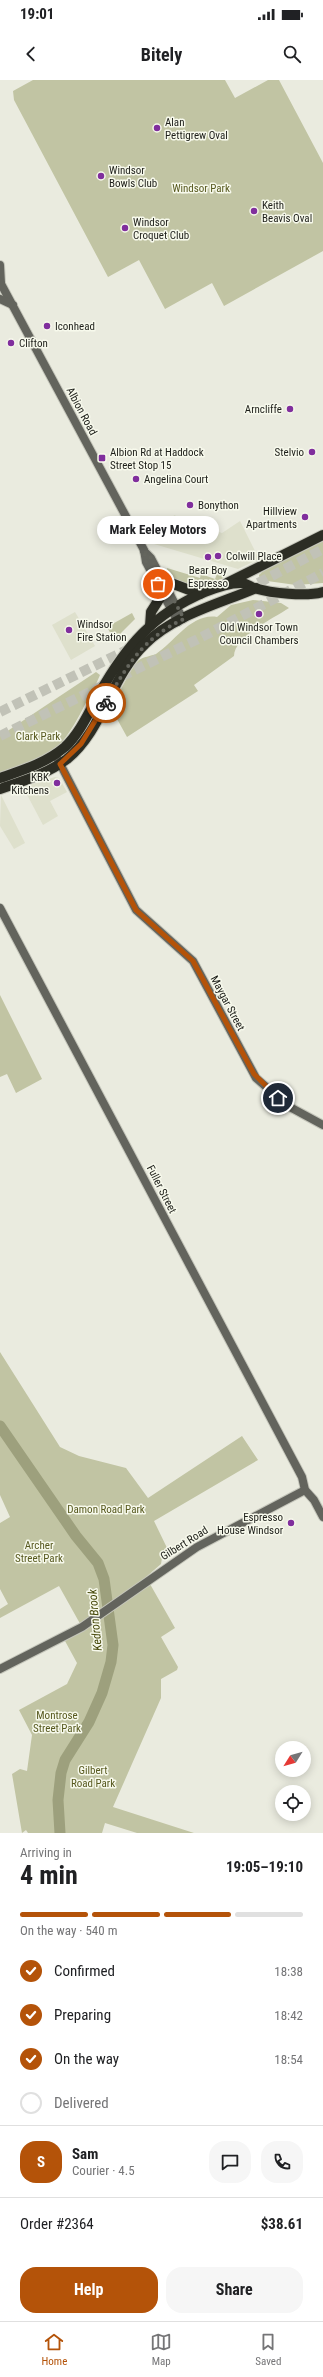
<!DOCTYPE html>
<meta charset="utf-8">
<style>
body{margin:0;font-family:"Roboto Condensed",sans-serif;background:#f6f6f6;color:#202124;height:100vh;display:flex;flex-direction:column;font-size:15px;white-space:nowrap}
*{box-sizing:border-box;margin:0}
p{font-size:13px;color:#757577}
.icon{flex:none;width:22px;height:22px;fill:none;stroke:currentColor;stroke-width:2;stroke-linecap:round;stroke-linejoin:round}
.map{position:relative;height:1753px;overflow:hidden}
.drawer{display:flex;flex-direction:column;background:#fff;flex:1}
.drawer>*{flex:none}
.needle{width:26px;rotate:233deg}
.tools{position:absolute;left:275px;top:1661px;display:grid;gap:8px}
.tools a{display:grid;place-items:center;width:36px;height:36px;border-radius:50%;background:#fff;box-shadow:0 2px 10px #0003;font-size:20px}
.pin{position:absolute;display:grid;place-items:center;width:34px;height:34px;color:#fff;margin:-17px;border:2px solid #fff;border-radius:50%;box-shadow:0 1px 4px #0007}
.courier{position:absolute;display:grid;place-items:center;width:40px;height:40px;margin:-20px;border:3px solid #b45309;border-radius:50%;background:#fff;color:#222;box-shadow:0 1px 5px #0007}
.bubble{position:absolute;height:28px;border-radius:14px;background:#fff;box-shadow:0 2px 10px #0003;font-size:13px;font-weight:700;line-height:28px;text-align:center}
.headline em{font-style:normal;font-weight:700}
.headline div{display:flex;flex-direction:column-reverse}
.headline{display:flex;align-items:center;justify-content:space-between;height:68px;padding:0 20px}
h1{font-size:26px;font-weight:700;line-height:30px}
.bar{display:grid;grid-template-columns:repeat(4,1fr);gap:6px 4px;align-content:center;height:48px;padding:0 20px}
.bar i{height:5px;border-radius:3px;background:#e0e0e0}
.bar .selected{background:#b45309}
.bar p{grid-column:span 4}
.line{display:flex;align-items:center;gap:10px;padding:0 20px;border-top:1px solid #e0e0e0}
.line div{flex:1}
.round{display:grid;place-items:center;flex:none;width:42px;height:42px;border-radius:16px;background:#f6f6f6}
ol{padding:0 20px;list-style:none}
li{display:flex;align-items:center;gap:12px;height:44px}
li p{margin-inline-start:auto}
li .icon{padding:4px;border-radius:50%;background:#b45309;color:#fff;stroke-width:4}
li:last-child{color:#757577}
li i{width:22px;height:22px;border:2px solid #e0e0e0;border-radius:50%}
.cta{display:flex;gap:8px;margin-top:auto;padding:8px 20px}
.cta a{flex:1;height:46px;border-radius:16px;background:#b45309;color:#fff;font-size:16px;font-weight:700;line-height:46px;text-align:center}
.cta a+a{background:#f6f6f6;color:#202124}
.status{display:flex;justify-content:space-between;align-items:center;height:28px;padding:0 20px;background:#fff;direction:ltr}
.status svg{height:11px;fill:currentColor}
header{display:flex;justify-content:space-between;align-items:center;height:52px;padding:0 20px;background:#fff;font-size:18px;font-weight:700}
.tab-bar{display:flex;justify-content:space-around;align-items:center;height:56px;border-top:1px solid #e0e0e0;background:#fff;font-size:11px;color:#757577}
.tab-bar a{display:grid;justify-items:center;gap:2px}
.tab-bar .selected{color:#b45309}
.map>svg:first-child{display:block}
.built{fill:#dee0cc}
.green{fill:#c1c4a3}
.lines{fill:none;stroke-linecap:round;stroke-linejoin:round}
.river{stroke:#9da07d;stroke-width:11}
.highway-tunnel{stroke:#c1c2b7;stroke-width:10;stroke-dasharray:10 5;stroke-linecap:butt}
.secondary-casing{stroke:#c5c6bb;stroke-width:10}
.highway-casing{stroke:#c5c6bb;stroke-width:12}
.secondary{stroke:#63645d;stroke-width:8}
.highway{stroke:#2c2d24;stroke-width:10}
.done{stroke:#65665e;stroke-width:4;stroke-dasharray:0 7.2}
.route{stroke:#b45309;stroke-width:5}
.poi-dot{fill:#802e9d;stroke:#f7f9ec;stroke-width:1.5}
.labels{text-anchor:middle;stroke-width:3;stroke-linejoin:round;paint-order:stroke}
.poi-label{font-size:11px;fill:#1d1e19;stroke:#f7f9ec;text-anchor:start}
.park-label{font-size:11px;fill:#57591f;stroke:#f7f9ec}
.street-label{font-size:11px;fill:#1d1e19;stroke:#f7f9ec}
.water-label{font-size:12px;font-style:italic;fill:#444607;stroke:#f7f9ec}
</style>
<div class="status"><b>19:01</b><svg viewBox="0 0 49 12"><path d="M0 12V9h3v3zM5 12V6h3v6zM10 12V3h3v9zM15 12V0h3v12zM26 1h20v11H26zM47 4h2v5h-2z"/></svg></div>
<header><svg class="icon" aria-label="back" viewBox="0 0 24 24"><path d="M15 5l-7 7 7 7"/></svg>Bitely<svg class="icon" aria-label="search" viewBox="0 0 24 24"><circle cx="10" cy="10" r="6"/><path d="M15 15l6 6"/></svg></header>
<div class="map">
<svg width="323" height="1753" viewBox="0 0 323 1753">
<rect width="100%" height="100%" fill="#eaebdf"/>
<g class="built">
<path d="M175,435l6,11 8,-3 33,10 18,-12 19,38 -21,10 -84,-25 -6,-5 -3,-7z"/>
<path d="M75,532l20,34 -24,14 -19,-35z"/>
<path d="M55,697l4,1 8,14 -17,9 8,15 -15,9 -20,-38z"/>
<path d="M1,715l24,48 -11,6 -14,-23z"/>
</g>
<g class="green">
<path d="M33,0h192l10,18 33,-18h11l44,83v88l-99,55 -12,-23 -47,26 -26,-49 -31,17 -94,-177 -1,-9z"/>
<path d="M323,458v45l-27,2 -36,-5 -1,-5 3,-3z"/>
<path d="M167,488l33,10 1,-4 14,5 2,-5 9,2c-16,13 -47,14 -60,-4z"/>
<path d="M253,520l28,3 8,5c-15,10 -55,29 -55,48l-40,29 4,6 -71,46 -16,-29c6,-10 20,-41 28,-48 4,-3 12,-4 17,-6 19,-12 35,-41 61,-37l14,-12z"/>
<path d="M132,533l3,6 -21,21 -7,-13z"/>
<path d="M96,592l4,3 -4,9c-13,22 -23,51 -44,67 -15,11 -35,16 -52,22v-37z"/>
<path d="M0,915l42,84 -26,14 -9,-19 -7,3z"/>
<path d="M0,1272l60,95 19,9 47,12 22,30 94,-62 16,24 -104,61 15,31 -7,6 -1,6 -15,13 29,51 -14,9 17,30 -1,3 -16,9v19l-48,109 81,26h-57l-32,-10 -3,10h-74l-2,-3 -4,3 -10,-59 8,-5 7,2 5,-36 -13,-25 48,-26 10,-21 -12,-22 18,-12 -24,-43 -59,32v-9l8,-5 -8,-15v-66l10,-6 -10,-22z"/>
</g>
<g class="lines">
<path class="river" d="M0,1346l76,110 22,27 6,16 9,66 -2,17 -9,31 -13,29 -24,38 -4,13 -3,27 2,33"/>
<g class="highway-tunnel">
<path d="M245,510l78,-41"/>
<path d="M0,632l131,-64"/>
<path d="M0,656l198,-97 125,-66"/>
</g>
<g class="secondary-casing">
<g id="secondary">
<path d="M0,185l1,18"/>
<path d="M0,202l144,268 2,12 32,60"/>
<path d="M0,219l13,6"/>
<path d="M144,471l7,7 32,61"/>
<path d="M55,674l81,156 57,51 63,117 32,28 35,19"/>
<path d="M0,828l302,569 3,13 9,10 9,17"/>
<path d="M0,1589l82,-42 115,-80 108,-57"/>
</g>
</g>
<g class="highway-casing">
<g id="highway">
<path d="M163,500l37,14"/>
<path d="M227,503l96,-48"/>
<path d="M150,546l1,-14 12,-19"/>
<path d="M0,698c23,-8 46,-15 65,-31 15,-14 24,-35 34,-53 27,-48 54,-80 106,-102 12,-5 26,-10 38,-9 4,1 8,4 11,5 17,5 52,9 69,4"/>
<path d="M0,709c23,-8 47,-15 67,-30 36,-29 44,-83 78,-115 29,-29 74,-40 111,-56"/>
</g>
</g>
<use href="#secondary" class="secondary"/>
<use href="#highway" class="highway"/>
</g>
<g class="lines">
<path class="done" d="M106,623c21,-38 37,-65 78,-84l-33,-61 -7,-8 2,12 12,22"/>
<path class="route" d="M106,623l-25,41 -21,20 76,146 57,51 61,113 24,24"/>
</g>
<g class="poi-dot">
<circle cx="157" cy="48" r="4"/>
<circle cx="101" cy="96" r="4"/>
<circle cx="254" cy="131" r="4"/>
<circle cx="125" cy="148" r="4"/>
<circle cx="47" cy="246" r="4"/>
<circle cx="11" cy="263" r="4"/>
<circle cx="290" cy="329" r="4"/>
<circle cx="312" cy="372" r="4"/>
<rect x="98" y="374" width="8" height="8" rx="2"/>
<circle cx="136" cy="399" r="4"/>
<circle cx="190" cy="425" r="4"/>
<circle cx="305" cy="437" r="4"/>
<circle cx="218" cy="476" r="4"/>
<circle cx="208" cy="477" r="4"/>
<circle cx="259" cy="534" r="4"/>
<circle cx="69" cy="550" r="4"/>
<circle cx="57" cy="703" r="4"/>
<circle cx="291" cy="1443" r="4"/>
</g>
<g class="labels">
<g class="poi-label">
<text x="165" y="46">Alan<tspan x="165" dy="13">Pettigrew Oval</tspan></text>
<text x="109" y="94">Windsor<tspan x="109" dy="13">Bowls Club</tspan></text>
<text x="262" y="129">Keith<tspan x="262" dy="13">Beavis Oval</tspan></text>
<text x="133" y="146">Windsor<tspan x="133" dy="13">Croquet Club</tspan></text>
<text x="55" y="250">Iconhead</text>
<text x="19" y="267">Clifton</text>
<text x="282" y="333" text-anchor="end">Arncliffe</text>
<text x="110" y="376">Albion Rd at Haddock<tspan x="110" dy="13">Street Stop 15</tspan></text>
<text x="304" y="376" text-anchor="end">Stelvio</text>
<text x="144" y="403">Angelina Court</text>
<text x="198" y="429">Bonython</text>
<text x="297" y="435" text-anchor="end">Hillview<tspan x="297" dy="13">Apartments</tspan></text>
<text x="226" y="480">Colwill Place</text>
<text x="208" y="494" text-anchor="middle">Bear Boy<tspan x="208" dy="13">Espresso</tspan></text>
<text x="77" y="548">Windsor<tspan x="77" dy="13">Fire Station</tspan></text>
<text x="259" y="551" text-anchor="middle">Old Windsor Town<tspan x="259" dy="13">Council Chambers</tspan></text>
<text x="49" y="701" text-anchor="end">KBK<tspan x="49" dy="13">Kitchens</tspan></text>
<text x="283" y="1441" text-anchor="end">Espresso<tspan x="283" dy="13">House Windsor</tspan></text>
</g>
<g class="park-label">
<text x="201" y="112">Windsor Park</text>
<text x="38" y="660">Clark Park</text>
<text x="106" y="1433">Damon Road Park</text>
<text x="39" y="1469">Archer<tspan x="39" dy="13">Street Park</tspan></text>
<text x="57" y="1639">Montrose<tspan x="57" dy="13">Street Park</tspan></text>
<text x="93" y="1694">Gilbert<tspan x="93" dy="13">Road Park</tspan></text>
</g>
<g class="street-label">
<text transform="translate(82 331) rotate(62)" y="4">Albion Road</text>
<text transform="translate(228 923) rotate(62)" y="4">Maygar Street</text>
<text transform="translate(162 1109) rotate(63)" y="4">Fuller Street</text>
<text transform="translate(184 1463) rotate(-32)" y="4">Gilbert Road</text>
</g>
<g class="water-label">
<text transform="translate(95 1540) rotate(-95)" y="4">Kedron Brook</text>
</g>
</g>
</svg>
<div class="tools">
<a><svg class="needle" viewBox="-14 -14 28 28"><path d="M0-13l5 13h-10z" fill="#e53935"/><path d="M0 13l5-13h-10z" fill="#757577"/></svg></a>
<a><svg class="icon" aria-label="locate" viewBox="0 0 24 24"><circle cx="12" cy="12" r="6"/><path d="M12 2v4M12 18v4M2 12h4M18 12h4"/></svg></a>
</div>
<div class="pin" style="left:158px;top:504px;background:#ea580c"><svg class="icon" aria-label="bag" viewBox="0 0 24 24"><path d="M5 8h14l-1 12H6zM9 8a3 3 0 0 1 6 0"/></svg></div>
<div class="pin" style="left:278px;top:1018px;background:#1f2937"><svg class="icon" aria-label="home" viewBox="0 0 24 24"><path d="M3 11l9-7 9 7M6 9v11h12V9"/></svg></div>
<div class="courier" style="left:106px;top:623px"><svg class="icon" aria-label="bike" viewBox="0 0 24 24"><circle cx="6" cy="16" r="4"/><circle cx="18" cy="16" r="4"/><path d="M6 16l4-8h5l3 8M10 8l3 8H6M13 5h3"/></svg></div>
<div class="bubble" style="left:97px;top:436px;width:122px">Mark Eeley Motors</div>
</div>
<section class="drawer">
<div class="headline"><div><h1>4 min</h1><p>Arriving in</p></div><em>19:05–19:10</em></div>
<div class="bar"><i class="selected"></i><i class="selected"></i><i class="selected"></i><i></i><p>On the way · 540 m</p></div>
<ol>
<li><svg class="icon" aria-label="check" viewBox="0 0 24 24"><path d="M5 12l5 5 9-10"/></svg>Confirmed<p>18:38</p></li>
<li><svg class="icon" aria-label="check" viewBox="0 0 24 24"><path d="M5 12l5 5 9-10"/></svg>Preparing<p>18:42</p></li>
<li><svg class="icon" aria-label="check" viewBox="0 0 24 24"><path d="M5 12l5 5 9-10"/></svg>On the way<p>18:54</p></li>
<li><i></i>Delivered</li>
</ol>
<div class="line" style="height:72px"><b class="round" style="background:#b45309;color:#fff">S</b><div><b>Sam</b><p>Courier · 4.5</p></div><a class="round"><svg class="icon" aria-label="chat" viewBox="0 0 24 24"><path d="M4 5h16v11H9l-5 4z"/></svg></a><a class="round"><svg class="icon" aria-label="phone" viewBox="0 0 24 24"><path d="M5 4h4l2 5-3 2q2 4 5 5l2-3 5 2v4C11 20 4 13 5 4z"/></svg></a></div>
<div class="line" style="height:52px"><div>Order #2364</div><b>$38.61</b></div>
<div class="cta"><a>Help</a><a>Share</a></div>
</section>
<nav class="tab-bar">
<a class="selected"><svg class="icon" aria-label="home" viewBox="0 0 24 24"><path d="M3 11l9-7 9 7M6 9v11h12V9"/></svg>Home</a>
<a><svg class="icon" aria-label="map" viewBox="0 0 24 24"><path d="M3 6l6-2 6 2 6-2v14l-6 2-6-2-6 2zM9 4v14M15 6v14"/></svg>Map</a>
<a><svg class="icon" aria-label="saved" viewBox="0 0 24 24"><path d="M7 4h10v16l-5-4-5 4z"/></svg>Saved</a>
</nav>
